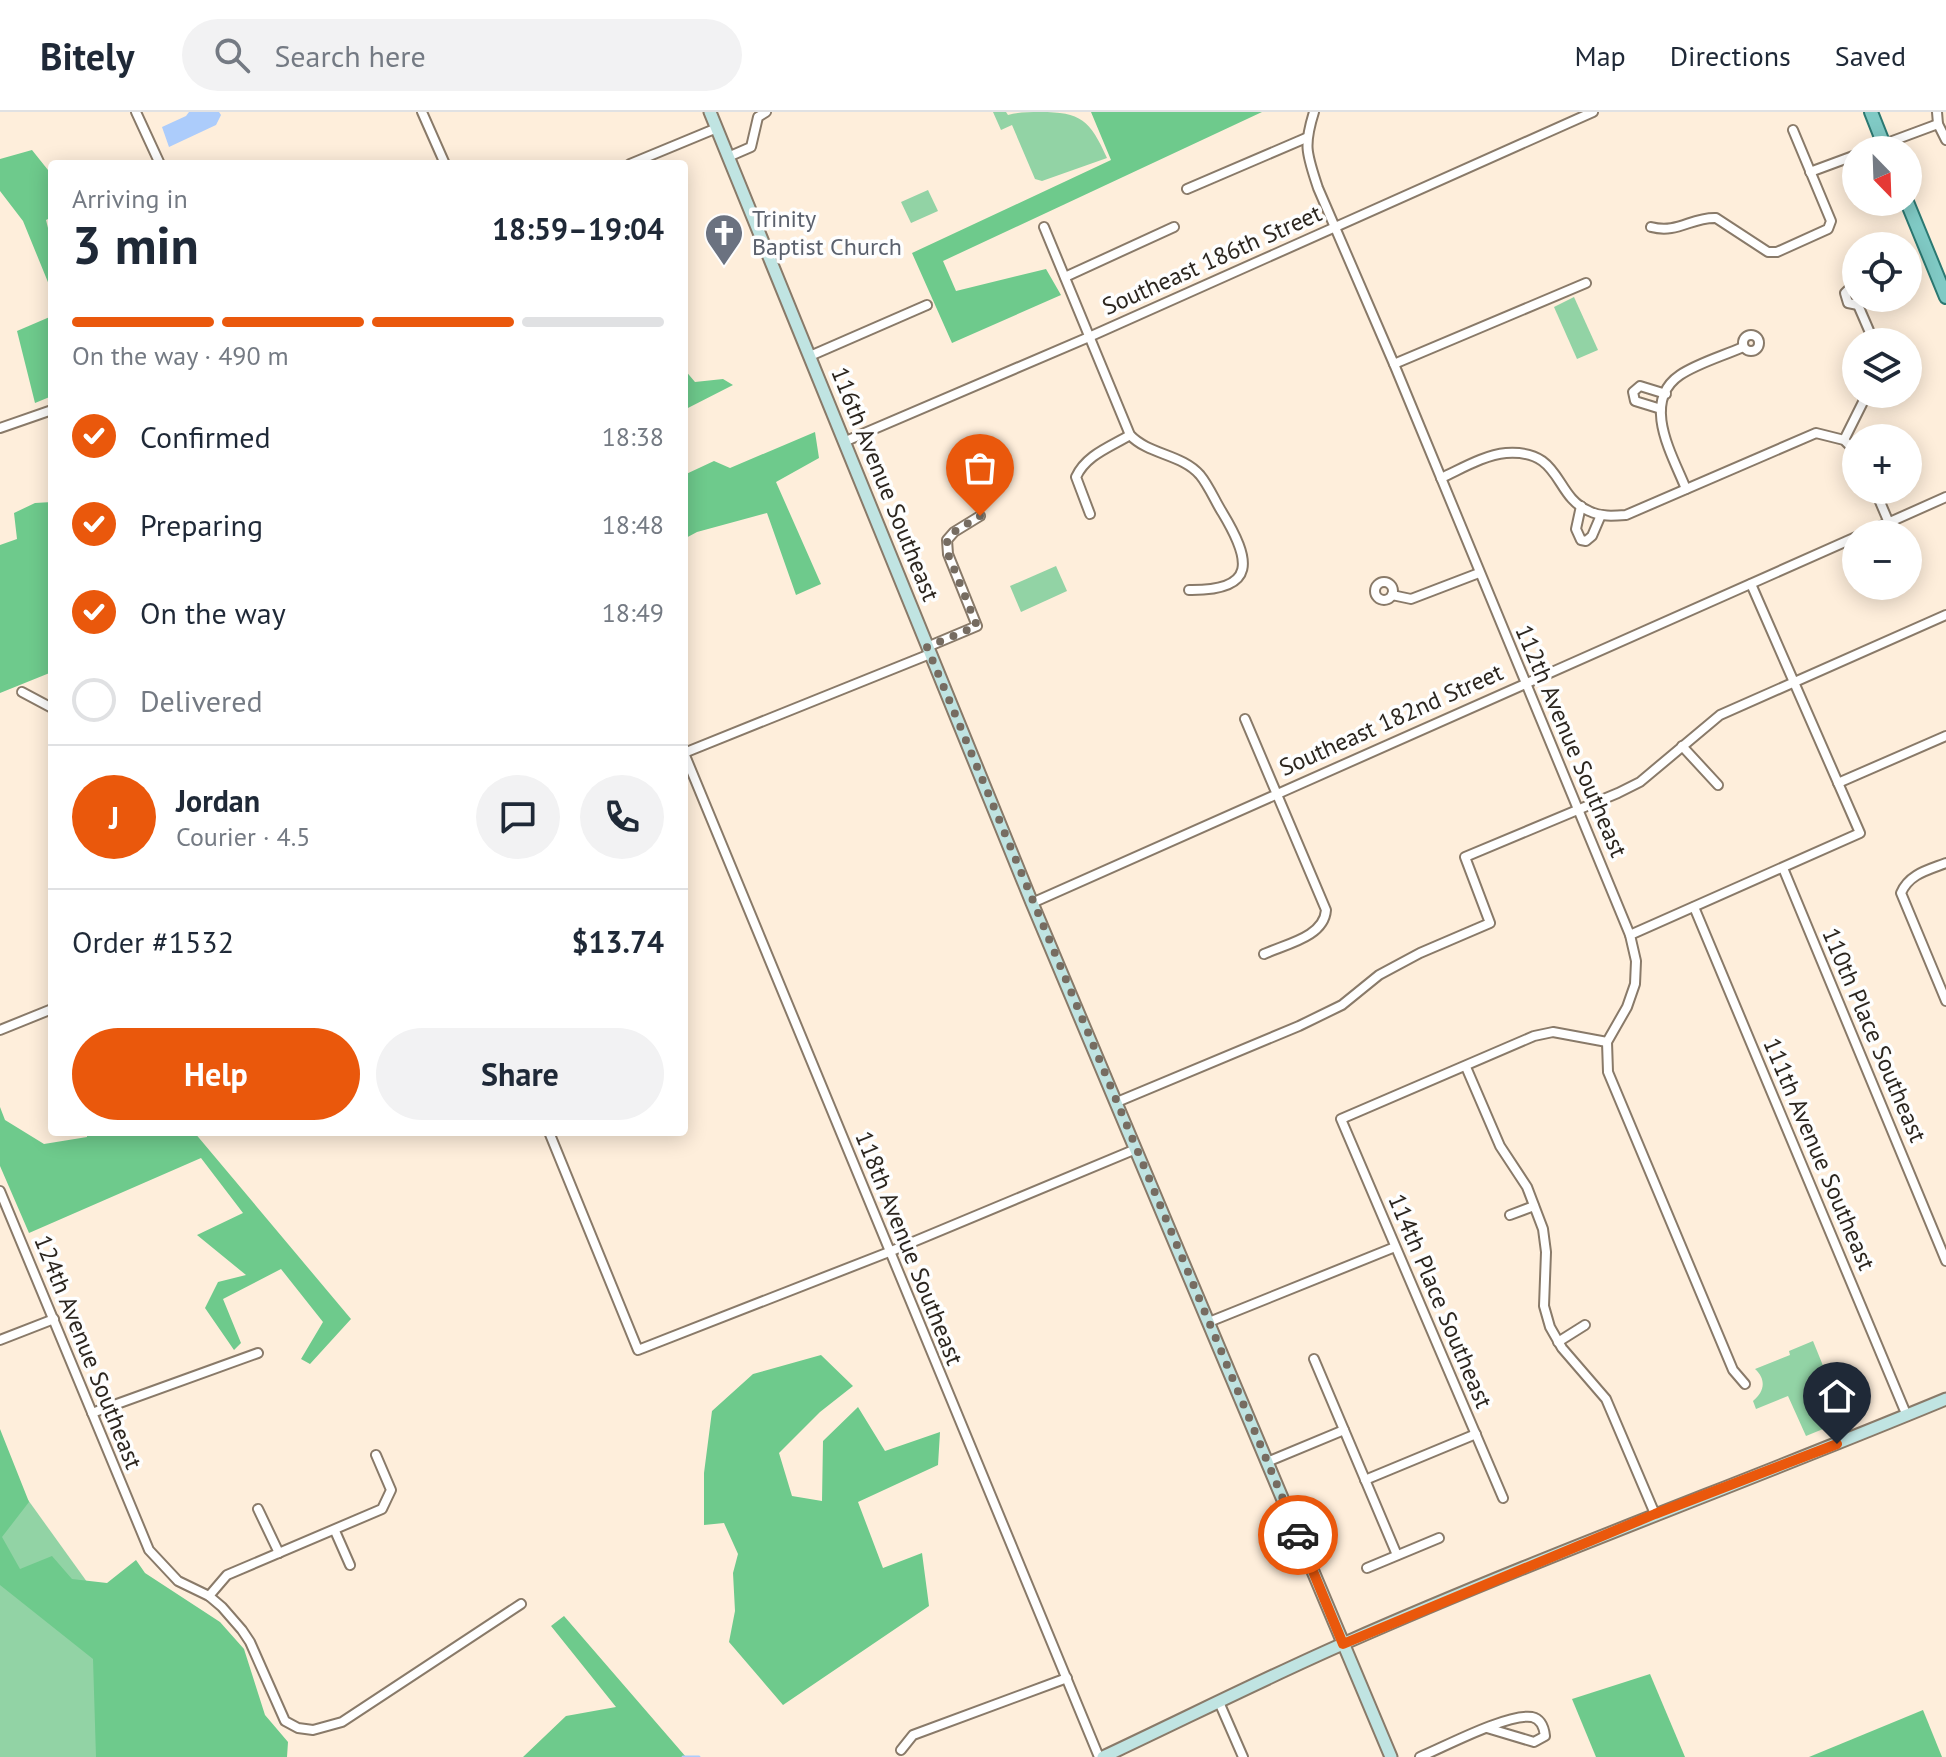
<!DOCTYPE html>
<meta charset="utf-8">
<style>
body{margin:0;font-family:"PT Sans",sans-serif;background:#f2f2f3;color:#1f2937;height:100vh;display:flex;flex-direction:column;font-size:30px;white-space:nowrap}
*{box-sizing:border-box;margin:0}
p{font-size:26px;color:#747a83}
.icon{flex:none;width:44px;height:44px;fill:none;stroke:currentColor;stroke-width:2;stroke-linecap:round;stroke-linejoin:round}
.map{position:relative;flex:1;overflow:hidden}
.sheet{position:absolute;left:48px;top:48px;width:640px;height:976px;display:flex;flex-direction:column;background:#fff;border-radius:8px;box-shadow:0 4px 20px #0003}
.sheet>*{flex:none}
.needle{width:52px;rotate:157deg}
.controls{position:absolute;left:1842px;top:24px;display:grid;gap:16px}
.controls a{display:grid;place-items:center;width:80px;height:80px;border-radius:50%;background:#fff;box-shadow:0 4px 20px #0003;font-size:40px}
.pin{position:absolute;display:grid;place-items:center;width:68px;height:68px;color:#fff;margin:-82px -34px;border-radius:50% 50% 50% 0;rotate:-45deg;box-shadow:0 0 8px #0007}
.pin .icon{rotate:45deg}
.courier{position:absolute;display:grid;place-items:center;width:80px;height:80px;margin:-40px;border:6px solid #ea580c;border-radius:50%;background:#fff;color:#222;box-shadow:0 2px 10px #0007}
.headline em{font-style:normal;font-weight:700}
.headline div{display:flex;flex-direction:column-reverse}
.headline{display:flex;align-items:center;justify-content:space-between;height:136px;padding:0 24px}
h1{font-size:52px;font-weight:700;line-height:60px}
.bar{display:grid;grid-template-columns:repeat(4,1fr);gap:12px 8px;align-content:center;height:96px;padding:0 24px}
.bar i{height:10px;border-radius:6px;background:#e0e1e3}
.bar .active{background:#ea580c}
.bar p{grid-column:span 4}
.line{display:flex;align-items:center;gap:20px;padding:0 24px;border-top:2px solid #e0e1e3}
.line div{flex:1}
.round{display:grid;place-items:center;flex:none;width:84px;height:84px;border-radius:42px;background:#f2f2f3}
ol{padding:0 24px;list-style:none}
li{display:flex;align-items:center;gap:24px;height:88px}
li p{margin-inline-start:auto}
li .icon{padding:8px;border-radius:50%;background:#ea580c;color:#fff;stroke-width:4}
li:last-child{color:#747a83}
li i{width:44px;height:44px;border:4px solid #e0e1e3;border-radius:50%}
.cta{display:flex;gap:16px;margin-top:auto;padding:16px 24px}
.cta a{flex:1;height:92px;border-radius:48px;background:#ea580c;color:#fff;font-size:32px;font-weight:700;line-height:92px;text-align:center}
.cta a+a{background:#f2f2f3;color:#1f2937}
header{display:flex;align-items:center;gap:48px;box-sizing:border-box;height:112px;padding:0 40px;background:#fff;border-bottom:2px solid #e0e1e3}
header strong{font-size:38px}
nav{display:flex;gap:44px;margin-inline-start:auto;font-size:28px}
.search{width:560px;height:72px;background:#f2f2f3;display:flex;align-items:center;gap:20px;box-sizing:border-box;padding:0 28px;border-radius:44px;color:#747a83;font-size:30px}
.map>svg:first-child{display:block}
.green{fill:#92d3a5}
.forest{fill:#6eca8c}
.water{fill:#acccfb}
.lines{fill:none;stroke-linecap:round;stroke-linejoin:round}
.stream{stroke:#acccfb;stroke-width:3}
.street-casing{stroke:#897a69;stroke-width:12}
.secondary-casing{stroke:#897a69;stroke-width:15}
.primary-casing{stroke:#2c7972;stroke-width:16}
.street{stroke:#fff;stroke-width:8}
.secondary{stroke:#c0e4e2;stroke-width:11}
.primary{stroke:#80cac5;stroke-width:12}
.done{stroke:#766c61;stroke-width:8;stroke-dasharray:0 14.4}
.route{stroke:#ea580c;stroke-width:10}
.labels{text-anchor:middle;stroke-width:7;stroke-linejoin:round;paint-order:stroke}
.worship-label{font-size:24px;fill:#5b616d;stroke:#fefefe;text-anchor:start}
.street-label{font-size:24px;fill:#2c261f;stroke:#fefefe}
</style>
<header>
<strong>Bitely</strong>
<div class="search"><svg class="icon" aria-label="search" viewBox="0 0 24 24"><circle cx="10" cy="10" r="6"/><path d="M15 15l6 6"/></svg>Search here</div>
<nav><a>Map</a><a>Directions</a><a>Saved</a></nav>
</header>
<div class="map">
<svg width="1946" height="1645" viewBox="0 0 1946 1645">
<rect width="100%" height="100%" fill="#feeedb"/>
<g class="green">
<path d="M993,0h13l2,3c10,-3 20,-3 32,-3 41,0 50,8 67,46l-65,23 -7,-2 -23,-54 -11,5z"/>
<path d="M928,78l10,21 -27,12 -10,-21z"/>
<path d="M1574,185l24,53 -21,9 -23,-52z"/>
<path d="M1056,454l11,25 -46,21 -11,-26z"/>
<path d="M1813,1229l32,79 -39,16 -18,-40 -32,13 -3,-8c11,-9 14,-21 2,-32l35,-14 -1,-4z"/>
<path d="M0,1349l95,132 91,164h-186z"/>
</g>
<g class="forest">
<path d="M1091,0h171l-319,149 13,30 90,-22 15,26 -109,48 -40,-90 199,-93z"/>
<path d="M32,38l20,25v42l-6,3 6,24v48l-29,-71 -23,-30v-32z"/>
<path d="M52,204v80l-17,7 -18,-72z"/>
<path d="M684,257l11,13 28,-3 10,6 -49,25z"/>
<path d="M815,320l4,26 -43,24 45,102 -25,11 -29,-82 -70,19 -13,7v-64l30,-14 16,7z"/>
<path d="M52,390v170l-52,21v-148l17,-6 -3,-26 21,-10z"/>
<path d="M0,995l5,13 39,24 43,-7v-5h107l157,187 -41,45 -9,-5 22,-37 -42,-53 -58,30 18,44 -7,7 -29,-42 13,-26 28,-7 -49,-40 46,-22 -42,-55 -172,75 -29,-67z"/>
<path d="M821,1243l32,31 -33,26 -41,41 13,43 30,5 1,-60 35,-34 27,44 55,-19 -2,33 -80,37 25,66 39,-15 7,53 -146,99 -54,-63 6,-31 -2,-38 5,-19 -14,-31 -20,2v-52l8,-62 41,-37z"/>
<path d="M0,1317l29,73 -27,35 18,32 32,-13 20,23 35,4 29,-23 9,13 75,49 24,27 21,66 23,27 -1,15h-191l-3,-98 -93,-74z"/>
<path d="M564,1504l122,141h-163l43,-41 50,-9 -65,-81z"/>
<path d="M1650,1562l35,83h-89l-24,-58z"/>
<path d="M1923,1598l19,47h-133z"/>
</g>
<path class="water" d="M189,0h30l2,3 -5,10 -47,22 -7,-20 24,-11z"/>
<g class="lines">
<path class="stream" d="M683,1645h16"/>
<g class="street-casing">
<g id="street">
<path d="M136,0l24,52"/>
<path d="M422,0l23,52"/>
<path d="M1314,0c-11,35 -7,42 4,76l76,176 236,571 6,26 -1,23 -8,23 -20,35 1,30 125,298 12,14"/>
<path d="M1937,0l1,12 8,16"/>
<path d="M1868,38l70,-26"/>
<path d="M728,45l23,-10 7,-30 8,-5"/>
<path d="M630,52l87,-36"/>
<path d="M1810,60l46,-17"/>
<path d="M1187,77l119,-51"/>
<path d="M1044,115l86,208c19,20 52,19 70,40 9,11 15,26 22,37 29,48 36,79 -33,78"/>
<path d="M1651,115c27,7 40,-10 65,-9l52,34h9l51,-23 3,-8 -38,-91"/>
<path d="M1065,165l109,-50"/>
<path d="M1856,175h-5l-6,6 3,10 10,2 6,-7"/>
<path d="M1858,193l16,37"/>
<circle cx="1751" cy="231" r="8"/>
<path d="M810,244l117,-51"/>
<path d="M1394,252l192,-81"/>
<path d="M1661,297l-26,-8 -2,-9 7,-6 26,8"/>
<path d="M0,316l52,-18"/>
<path d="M1844,328l23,-46"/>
<path d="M846,329l243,-104 504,-225"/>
<path d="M1441,366c20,-9 43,-23 65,-25 57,-4 47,43 83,58 12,6 24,5 37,4l190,-82 28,7 12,12"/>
<path d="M1686,377c-13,-33 -46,-87 -6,-114 18,-12 43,-19 63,-28"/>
<path d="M1875,378l14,33"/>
<path d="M1581,394l-5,23 5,11 5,1 6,-5 9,-21"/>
<path d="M1090,402l-14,-37c10,-22 34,-30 54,-42"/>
<path d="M1863,422l83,-37"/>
<circle cx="1384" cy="479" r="9"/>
<path d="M1392,483l19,4 68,-26"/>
<path d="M927,535l50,-21 -29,-72 -1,-14 7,-8 26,-16"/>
<path d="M22,580l30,16"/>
<path d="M1245,607l81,191c-2,27 -40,34 -62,44"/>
<path d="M1682,634l36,39"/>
<path d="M684,641l415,1004"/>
<path d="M684,641l246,-99"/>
<path d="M1838,671l108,-47"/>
<path d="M1946,751c-18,7 -37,11 -45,30l45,108"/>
<path d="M1783,756l163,393"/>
<path d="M1032,791l824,-366"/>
<path d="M1694,795l213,509"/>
<path d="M1630,823l230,-102 -109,-249"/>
<path d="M0,918l52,-21"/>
<path d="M1466,955l34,79 27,41 16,42 3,23 -2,54 6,21 12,21 44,51 49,115"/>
<path d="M1117,990l182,-76 43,-21 37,-30 41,-22 70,-30 -25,-66 153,-64 22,-11 80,-67 226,-100"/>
<path d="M549,1020l89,218 251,-98 247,-103"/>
<path d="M0,1079l149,359 29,31 31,15 13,11 20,23 8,12 35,79 13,7 15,2 29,-8 179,-118"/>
<path d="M1510,1103l24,-9"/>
<path d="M1209,1210l186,-75"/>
<path d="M0,1228l54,-21"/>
<path d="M1558,1230l27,-17"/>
<path d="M1314,1247l83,196"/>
<path d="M92,1301l166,-60"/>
<path d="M1267,1350l77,-32"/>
<path d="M1365,1368l111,-46"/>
<path d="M1503,1386l-162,-379 193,-83 19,-4 54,10"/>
<path d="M258,1397l21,44"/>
<path d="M335,1419l15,34"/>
<path d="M1367,1456l72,-30"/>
<path d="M209,1484l18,-21 155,-66 9,-19 -15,-35"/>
<path d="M1219,1590l24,55"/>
<path d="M901,1638l12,-15 154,-57"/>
<path d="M1420,1645c24,-10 88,-44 112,-40 9,2 12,10 13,19l-11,6 -47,-14"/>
</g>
</g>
<g class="secondary-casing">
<g id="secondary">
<path d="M710,0l322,791 359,854"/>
<path d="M1103,1645c81,-38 160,-78 242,-114 197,-87 401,-161 601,-244"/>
</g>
</g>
<g class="primary-casing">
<g id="primary">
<path d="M1871,0l15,38"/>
<path d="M1907,90l39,95"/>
</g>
</g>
<use href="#street" class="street"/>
<use href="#secondary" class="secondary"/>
<use href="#primary" class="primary"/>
</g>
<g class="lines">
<path class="done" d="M980,404l-26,16 -7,8 1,14 29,72 -50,21 371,888"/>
<path class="route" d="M1298,1423l45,109 312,-130 182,-70"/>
</g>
<defs>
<g id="church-pin" transform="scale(2)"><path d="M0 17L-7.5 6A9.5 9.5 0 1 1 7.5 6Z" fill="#6b7280" stroke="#fefefe"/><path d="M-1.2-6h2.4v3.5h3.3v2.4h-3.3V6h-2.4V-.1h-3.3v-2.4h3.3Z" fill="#fff"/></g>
</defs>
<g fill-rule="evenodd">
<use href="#church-pin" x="724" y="121"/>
</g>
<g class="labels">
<g class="worship-label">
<text x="752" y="115">Trinity<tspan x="752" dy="28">Baptist Church</tspan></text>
</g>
<g class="street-label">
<text transform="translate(1212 148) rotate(-24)" y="8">Southeast 186th Street</text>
<text transform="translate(885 372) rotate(68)" y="8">116th Avenue Southeast</text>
<text transform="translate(1391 608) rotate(-24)" y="8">Southeast 182nd Street</text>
<text transform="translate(1571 629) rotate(67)" y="8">112th Avenue Southeast</text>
<text transform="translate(1874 923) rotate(67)" y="8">110th Place Southeast</text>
<text transform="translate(1819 1042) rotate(67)" y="8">111th Avenue Southeast</text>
<text transform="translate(909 1136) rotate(68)" y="8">118th Avenue Southeast</text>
<text transform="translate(1440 1189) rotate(67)" y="8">114th Place Southeast</text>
<text transform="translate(88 1240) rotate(68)" y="8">124th Avenue Southeast</text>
</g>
</g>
</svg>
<div class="controls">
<a><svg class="needle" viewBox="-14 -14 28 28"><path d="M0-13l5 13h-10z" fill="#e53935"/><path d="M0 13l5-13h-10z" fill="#747a83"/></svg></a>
<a><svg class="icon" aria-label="locate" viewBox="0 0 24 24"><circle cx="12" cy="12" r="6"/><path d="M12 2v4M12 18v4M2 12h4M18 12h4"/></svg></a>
<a><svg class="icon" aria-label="layers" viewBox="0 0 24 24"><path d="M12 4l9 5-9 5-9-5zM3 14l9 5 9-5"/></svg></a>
<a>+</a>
<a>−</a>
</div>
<div class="pin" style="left:980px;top:404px;background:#ea580c"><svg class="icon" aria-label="bag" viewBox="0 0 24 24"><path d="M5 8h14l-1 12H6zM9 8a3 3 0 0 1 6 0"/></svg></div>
<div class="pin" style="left:1837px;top:1332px;background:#1f2937"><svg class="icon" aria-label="home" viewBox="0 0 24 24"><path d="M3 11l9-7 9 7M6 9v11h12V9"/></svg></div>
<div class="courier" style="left:1298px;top:1423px"><svg class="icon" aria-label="car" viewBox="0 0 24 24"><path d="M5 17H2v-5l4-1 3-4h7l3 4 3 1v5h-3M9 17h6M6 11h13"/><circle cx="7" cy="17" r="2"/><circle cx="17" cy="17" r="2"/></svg></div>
<section class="sheet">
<div class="headline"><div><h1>3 min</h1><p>Arriving in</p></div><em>18:59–19:04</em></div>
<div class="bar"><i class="active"></i><i class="active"></i><i class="active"></i><i></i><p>On the way · 490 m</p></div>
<ol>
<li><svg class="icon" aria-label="check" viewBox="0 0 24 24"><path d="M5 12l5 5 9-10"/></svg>Confirmed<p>18:38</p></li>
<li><svg class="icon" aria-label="check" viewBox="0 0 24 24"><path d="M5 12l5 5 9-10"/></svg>Preparing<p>18:48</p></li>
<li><svg class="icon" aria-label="check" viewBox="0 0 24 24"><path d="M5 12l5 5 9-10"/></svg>On the way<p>18:49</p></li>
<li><i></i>Delivered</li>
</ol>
<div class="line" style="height:144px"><b class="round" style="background:#ea580c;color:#fff">J</b><div><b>Jordan</b><p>Courier · 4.5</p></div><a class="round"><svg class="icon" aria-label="chat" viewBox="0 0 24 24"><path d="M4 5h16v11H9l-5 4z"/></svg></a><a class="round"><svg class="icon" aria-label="phone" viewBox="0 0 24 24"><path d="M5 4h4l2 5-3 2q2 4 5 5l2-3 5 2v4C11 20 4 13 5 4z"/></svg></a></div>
<div class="line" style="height:104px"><div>Order #1532</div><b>$13.74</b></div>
<div class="cta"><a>Help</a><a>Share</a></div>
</section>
</div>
